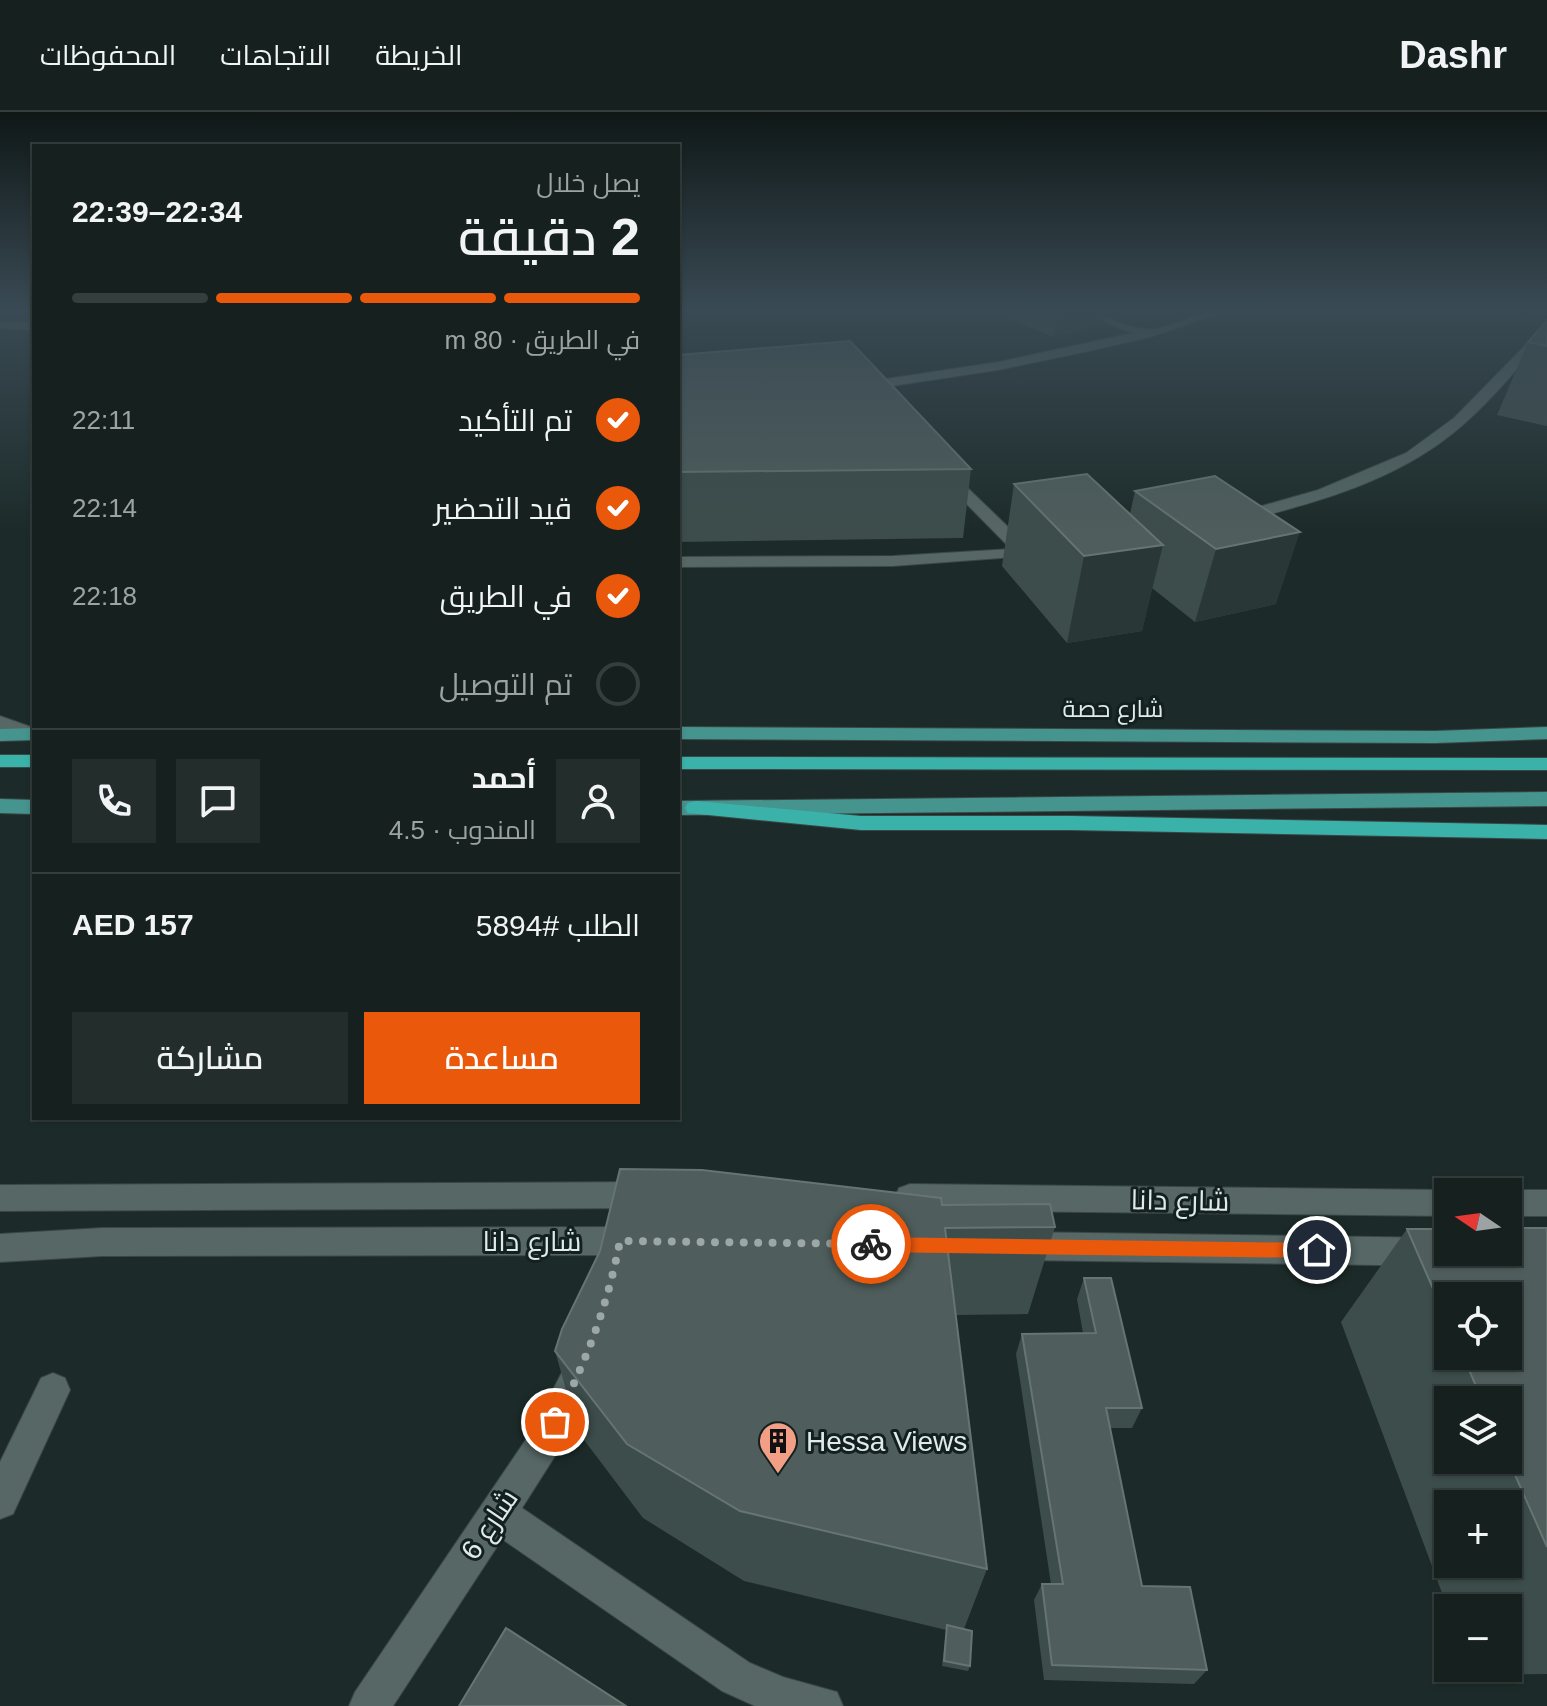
<!DOCTYPE html>
<html lang="ar">
<meta charset="utf-8">
<style>
body{margin:0;font-family:Helvetica,Cairo,sans-serif;background:#222d2c;color:#f1f3f6;direction:rtl;height:100vh;display:flex;flex-direction:column;font-size:30px;white-space:nowrap}
*{box-sizing:border-box;margin:0}
p{font-size:26px;color:#9da3a4}
.icon{flex:none;width:44px;height:44px;fill:none;stroke:currentColor;stroke-width:2;stroke-linecap:round;stroke-linejoin:round}
.map{position:relative;flex:1;overflow:hidden;direction:ltr}
.panel{position:absolute;left:32px;top:32px;width:648px;height:976px;display:flex;flex-direction:column;background:#15201f;border-radius:0px;box-shadow:0 2px 6px #0004,0 0 0 2px #343e3d;direction:rtl}
.panel>*{flex:none}
.needle{width:52px;rotate:283deg}
.fabs{position:absolute;left:1434px;top:1066px;display:grid;gap:16px}
.fabs a{display:grid;place-items:center;width:88px;height:88px;border-radius:0px;background:#15201f;box-shadow:0 2px 6px #0004,0 0 0 2px #343e3d;font-size:40px}
.pin{position:absolute;display:grid;place-items:center;width:68px;height:68px;color:#fff;margin:-34px;border:4px solid #fff;border-radius:50%;box-shadow:0 2px 8px #0007}
.courier{position:absolute;display:grid;place-items:center;width:80px;height:80px;margin:-40px;border:6px solid #ea580c;border-radius:50%;background:#fff;color:#222;box-shadow:0 2px 10px #0007}
.overview em{font-style:normal;font-weight:600}
.overview div{display:flex;flex-direction:column-reverse}
.overview{display:flex;align-items:center;justify-content:space-between;height:136px;padding:0 40px}
h1{font-size:52px;font-weight:600;line-height:60px}
.bar{display:grid;grid-template-columns:repeat(4,1fr);gap:12px 8px;align-content:center;height:96px;padding:0 40px}
.bar i{height:10px;border-radius:6px;background:#343e3d}
.bar .current{background:#ea580c}
.bar p{grid-column:span 4}
.line{display:flex;align-items:center;gap:20px;padding:0 40px;border-top:2px solid #343e3d}
.line div{flex:1}
.round{display:grid;place-items:center;flex:none;width:84px;height:84px;border-radius:0px;background:#222d2c}
ol{padding:0 40px;list-style:none}
li{display:flex;align-items:center;gap:24px;height:88px}
li p{margin-inline-start:auto}
li .icon{padding:8px;border-radius:50%;background:#ea580c;color:#fff;stroke-width:4}
li:last-child{color:#9da3a4}
li i{width:44px;height:44px;border:4px solid #343e3d;border-radius:50%}
.primary-button{display:flex;gap:16px;margin-top:auto;padding:16px 40px}
.primary-button a{flex:1;height:92px;border-radius:0px;background:#ea580c;color:#fff;font-size:32px;font-weight:600;line-height:92px;text-align:center}
.primary-button a+a{background:#222d2c;color:#f1f3f6}
header{display:flex;align-items:center;gap:48px;box-sizing:border-box;height:112px;padding:0 40px;background:#15201f;border-bottom:2px solid #343e3d}
header strong{font-size:38px}
nav{display:flex;gap:44px;margin-inline-start:auto;font-size:28px}
.map>svg:first-child{display:block}
.lines{fill:none;stroke-linecap:round;stroke-linejoin:round}
.minor-casing{stroke:#3a4746;stroke-width:2}
.major-casing{stroke:#3a4746;stroke-width:2}
.highway-casing{stroke:#3a4746;stroke-width:2}
.minor{fill:#566765;fill-rule:evenodd}
.major{fill:#46948e;fill-rule:evenodd}
.highway{fill:#3bb2a9;fill-rule:evenodd}
.wall{fill:#3d4d4b;fill-rule:evenodd}
.shaded-wall{fill:#293836}
.building{fill:#4f5e5c;stroke:#667472;stroke-width:2}
.route{fill:#ea580c}
.done{stroke:#9ca7a6;stroke-width:8;stroke-dasharray:0 14.4}
.labels{text-anchor:middle;stroke-width:6;stroke-linejoin:round;paint-order:stroke}
.street-label{font-size:24px;fill:#e1eae9;stroke:#122120}
.near-street-label{font-size:28px;fill:#e1eae9;stroke:#122120}
.near-poi-label{font-size:28px;fill:#e1eae9;stroke:#122120;text-anchor:start}
</style>
<header>
<strong>Dashr</strong>
<nav><a>الخريطة</a><a>الاتجاهات</a><a>المحفوظات</a></nav>
</header>
<div class="map">
<svg width="1547" height="1594" viewBox="0 0 1547 1594">
<rect width="100%" height="100%" fill="#1c2b29"/>
<g class="lines">
<g class="minor-casing">
<g id="minor">
<path d="M1072,198c27,-1 47,17 73,19 23,3 56,-21 85,-19l-80,27 -61,14 -91,19 -139,21 -6,-4 6,-4 139,-21 135,-29z"/>
<path d="M0,210h34v8l-34,-2z"/>
<path d="M1547,211v11c-33,38 -66,80 -107,109 -60,43 -133,62 -204,80l-8,-5 2,-3 88,-25 88,-37 48,-35z"/>
<path d="M944,357l5,1 80,77 11,2 2,3 -2,3 -147,11 -215,1v-10l215,-1 118,-7 -72,-73 -2,-3z"/>
<path d="M0,604l34,12v12l-34,-11z"/>
<path d="M646,1070l11,4 4,9 -4,9 -11,4 -646,3v-26z"/>
<path d="M910,1072l538,6 6,2h-6v24l-538,-6 -11,-4 -4,-9 4,-9z"/>
<path d="M1508,1078h39v26h-39v-24h-6z"/>
<path d="M633,1115l11,4 5,10 -5,10 -11,4 -531,1 -102,6v-28l102,-6z"/>
<path d="M1018,1120l430,6v14h16l-5,10 -11,4 -430,-6 -11,-4 -5,-10 5,-10z"/>
<path d="M583,1239l12,4 5,12 -45,89 -33,52 228,155 33,14 54,15 6,14h-88l-33,-15 -220,-152 -109,167h-44l6,-14 176,-260 40,-77z"/>
<path d="M53,1261l12,5 5,12 -57,124 -13,5v-57l41,-84z"/>
</g>
</g>
<g class="major-casing">
<g id="major">
<path d="M678,615l757,4 112,-4v12l-112,4 -757,-4z"/>
<path d="M34,616v12l-34,1v-12z"/>
<path d="M1547,680v14l-869,9v-14z"/>
<path d="M0,687l34,1v14l-34,-1z"/>
</g>
</g>
<g class="highway-casing">
<g id="highway">
<rect x="0" y="643" width="34" height="12"/>
<path d="M678,645l869,1v12l-869,-1z"/>
<path d="M696,689l165,15h210l476,9v14l-476,-9h-210l-173,-17 -3,-5 3,-5z"/>
</g>
</g>
<use href="#minor" class="minor"/>
<use href="#major" class="major"/>
<use href="#highway" class="highway"/>
</g>
<g class="wall">
<path d="M990,198h115l-3,15 -49,12z"/>
<path d="M1547,208v106l-50,-11 31,-73z"/>
<path d="M678,243l293,114 -8,69 -285,4z"/>
<path d="M1215,364l61,128 -81,18 -43,-34 -10,43 -75,12 -65,-77 12,-82 116,30 5,-23z"/>
<path d="M942,1093l113,22 -27,87 -72,1 31,254 -23,60 6,37 -2,5 -26,-5 4,-36 -202,-49 -101,-63 -65,-86 -23,-81z"/>
<path d="M1547,1116v446l-74,1 -3,-7h38v-60l-60,1 -107,-287 66,-93zM1448,1184l60,60h-60zM1448,1288h60v60h-60zM1448,1392h60v60h-60z"/>
<path d="M1084,1166l58,130 -10,20h-23l33,158 65,84 -13,14 -150,-4 -10,-80 8,-16h9l-35,-230 6,-20 61,-1 -6,-34z"/>
</g>
<g class="shaded-wall">
<path d="M1058,198h47l-3,15 -49,12z"/>
<path d="M1300,420l-24,72 -81,18 21,-73z"/>
<path d="M1163,433l-21,86 -75,12 17,-87z"/>
</g>
<g class="building">
<path d="M1547,208v26l-19,-4z"/>
<path d="M850,229l121,128 -293,3v-117z"/>
<path d="M1087,362l76,71 -79,11 -70,-72z"/>
<path d="M1215,364l85,56 -84,17 -81,-58z"/>
<path d="M620,1057l82,1 239,28 1,7 108,-1 5,23 -110,1 42,341 -247,-58 -113,-67 -72,-93 7,-22 38,-78z"/>
<path d="M1508,1116h39v319l-39,-88v-59h-26l-19,-44h45v-60h-60v27l-41,-94h41v23h60z"/>
<path d="M1084,1166h27l31,130h-36l36,178 48,1 17,83 -155,-5 -10,-81h21l-41,-250 74,-1z"/>
<path d="M947,1513l25,6 -2,35 -26,-5z"/>
<path d="M506,1516l120,78h-167z"/>
</g>
<linearGradient id="sky" x2="0" y2="1"><stop stop-color="#0f1817"/><stop offset="0.47" stop-color="#3a4a54"/><stop offset="1" stop-color="#3a4a54" stop-opacity="0"/></linearGradient>
<rect width="1547" height="421" fill="url(#sky)"/>
<path class="route" d="M871,1125l446,6 8,7 -8,8 -446,-6 -8,-8z"/>
<g class="lines">
<path class="done" d="M555,1310c31,-60 52,-114 65,-181l251,3"/>
</g>
<defs>
<g id="building-pin" transform="scale(2)"><path d="M0 17L-7.5 6A9.5 9.5 0 1 1 7.5 6Z" fill="#f39f85" stroke="#122120"/><path d="M-4-6H4V6H1V3H-1V6H-4ZM-2.5-4.3h1.7v1.8h-1.7ZM.8-4.3h1.7v1.8H.8ZM-2.5-1h1.7V.8h-1.7ZM.8-1h1.7V.8H.8Z" fill="#111"/></g>
</defs>
<g fill-rule="evenodd">
<use href="#building-pin" x="778" y="1329"/>
</g>
<g class="labels">
<g class="street-label">
<text x="1113" y="605">شارع حصة</text>
</g>
<g class="near-street-label">
<text transform="translate(1180 1088) rotate(1)" y="10">شارع دانا</text>
<text x="532" y="1139">شارع دانا</text>
<text transform="translate(489 1412) rotate(-56)" y="10">شارع 6</text>
</g>
<g class="near-poi-label">
<text x="806" y="1339">Hessa Views</text>
</g>
</g>
</svg>
<div class="fabs">
<a><svg class="needle" viewBox="-14 -14 28 28"><path d="M0-13l5 13h-10z" fill="#e53935"/><path d="M0 13l5-13h-10z" fill="#9da3a4"/></svg></a>
<a><svg class="icon" aria-label="locate" viewBox="0 0 24 24"><circle cx="12" cy="12" r="6"/><path d="M12 2v4M12 18v4M2 12h4M18 12h4"/></svg></a>
<a><svg class="icon" aria-label="layers" viewBox="0 0 24 24"><path d="M12 4l9 5-9 5-9-5zM3 14l9 5 9-5"/></svg></a>
<a>+</a>
<a>−</a>
</div>
<div class="pin" style="left:555px;top:1310px;background:#ea580c"><svg class="icon" aria-label="bag" viewBox="0 0 24 24"><path d="M5 8h14l-1 12H6zM9 8a3 3 0 0 1 6 0"/></svg></div>
<div class="pin" style="left:1317px;top:1138px;background:#1f2937"><svg class="icon" aria-label="home" viewBox="0 0 24 24"><path d="M3 11l9-7 9 7M6 9v11h12V9"/></svg></div>
<div class="courier" style="left:871px;top:1132px"><svg class="icon" aria-label="bike" viewBox="0 0 24 24"><circle cx="6" cy="16" r="4"/><circle cx="18" cy="16" r="4"/><path d="M6 16l4-8h5l3 8M10 8l3 8H6M13 5h3"/></svg></div>
<section class="panel">
<div class="overview"><div><h1>2 دقيقة</h1><p>يصل خلال</p></div><em>22:34–22:39</em></div>
<div class="bar"><i class="current"></i><i class="current"></i><i class="current"></i><i></i><p>في الطريق · 80 m</p></div>
<ol>
<li><svg class="icon" aria-label="check" viewBox="0 0 24 24"><path d="M5 12l5 5 9-10"/></svg>تم التأكيد<p>22:11</p></li>
<li><svg class="icon" aria-label="check" viewBox="0 0 24 24"><path d="M5 12l5 5 9-10"/></svg>قيد التحضير<p>22:14</p></li>
<li><svg class="icon" aria-label="check" viewBox="0 0 24 24"><path d="M5 12l5 5 9-10"/></svg>في الطريق<p>22:18</p></li>
<li><i></i>تم التوصيل</li>
</ol>
<div class="line" style="height:144px"><a class="round"><svg class="icon" aria-label="person" viewBox="0 0 24 24"><circle cx="12" cy="8" r="4"/><path d="M4 21q1-7 8-7t8 7"/></svg></a><div><b>أحمد</b><p>المندوب · 4.5</p></div><a class="round"><svg class="icon" aria-label="chat" viewBox="0 0 24 24"><path d="M4 5h16v11H9l-5 4z"/></svg></a><a class="round"><svg class="icon" aria-label="phone" viewBox="0 0 24 24"><path d="M5 4h4l2 5-3 2q2 4 5 5l2-3 5 2v4C11 20 4 13 5 4z"/></svg></a></div>
<div class="line" style="height:104px"><div>الطلب #5894</div><b>AED 157</b></div>
<div class="primary-button"><a>مساعدة</a><a>مشاركة</a></div>
</section>
</div>
